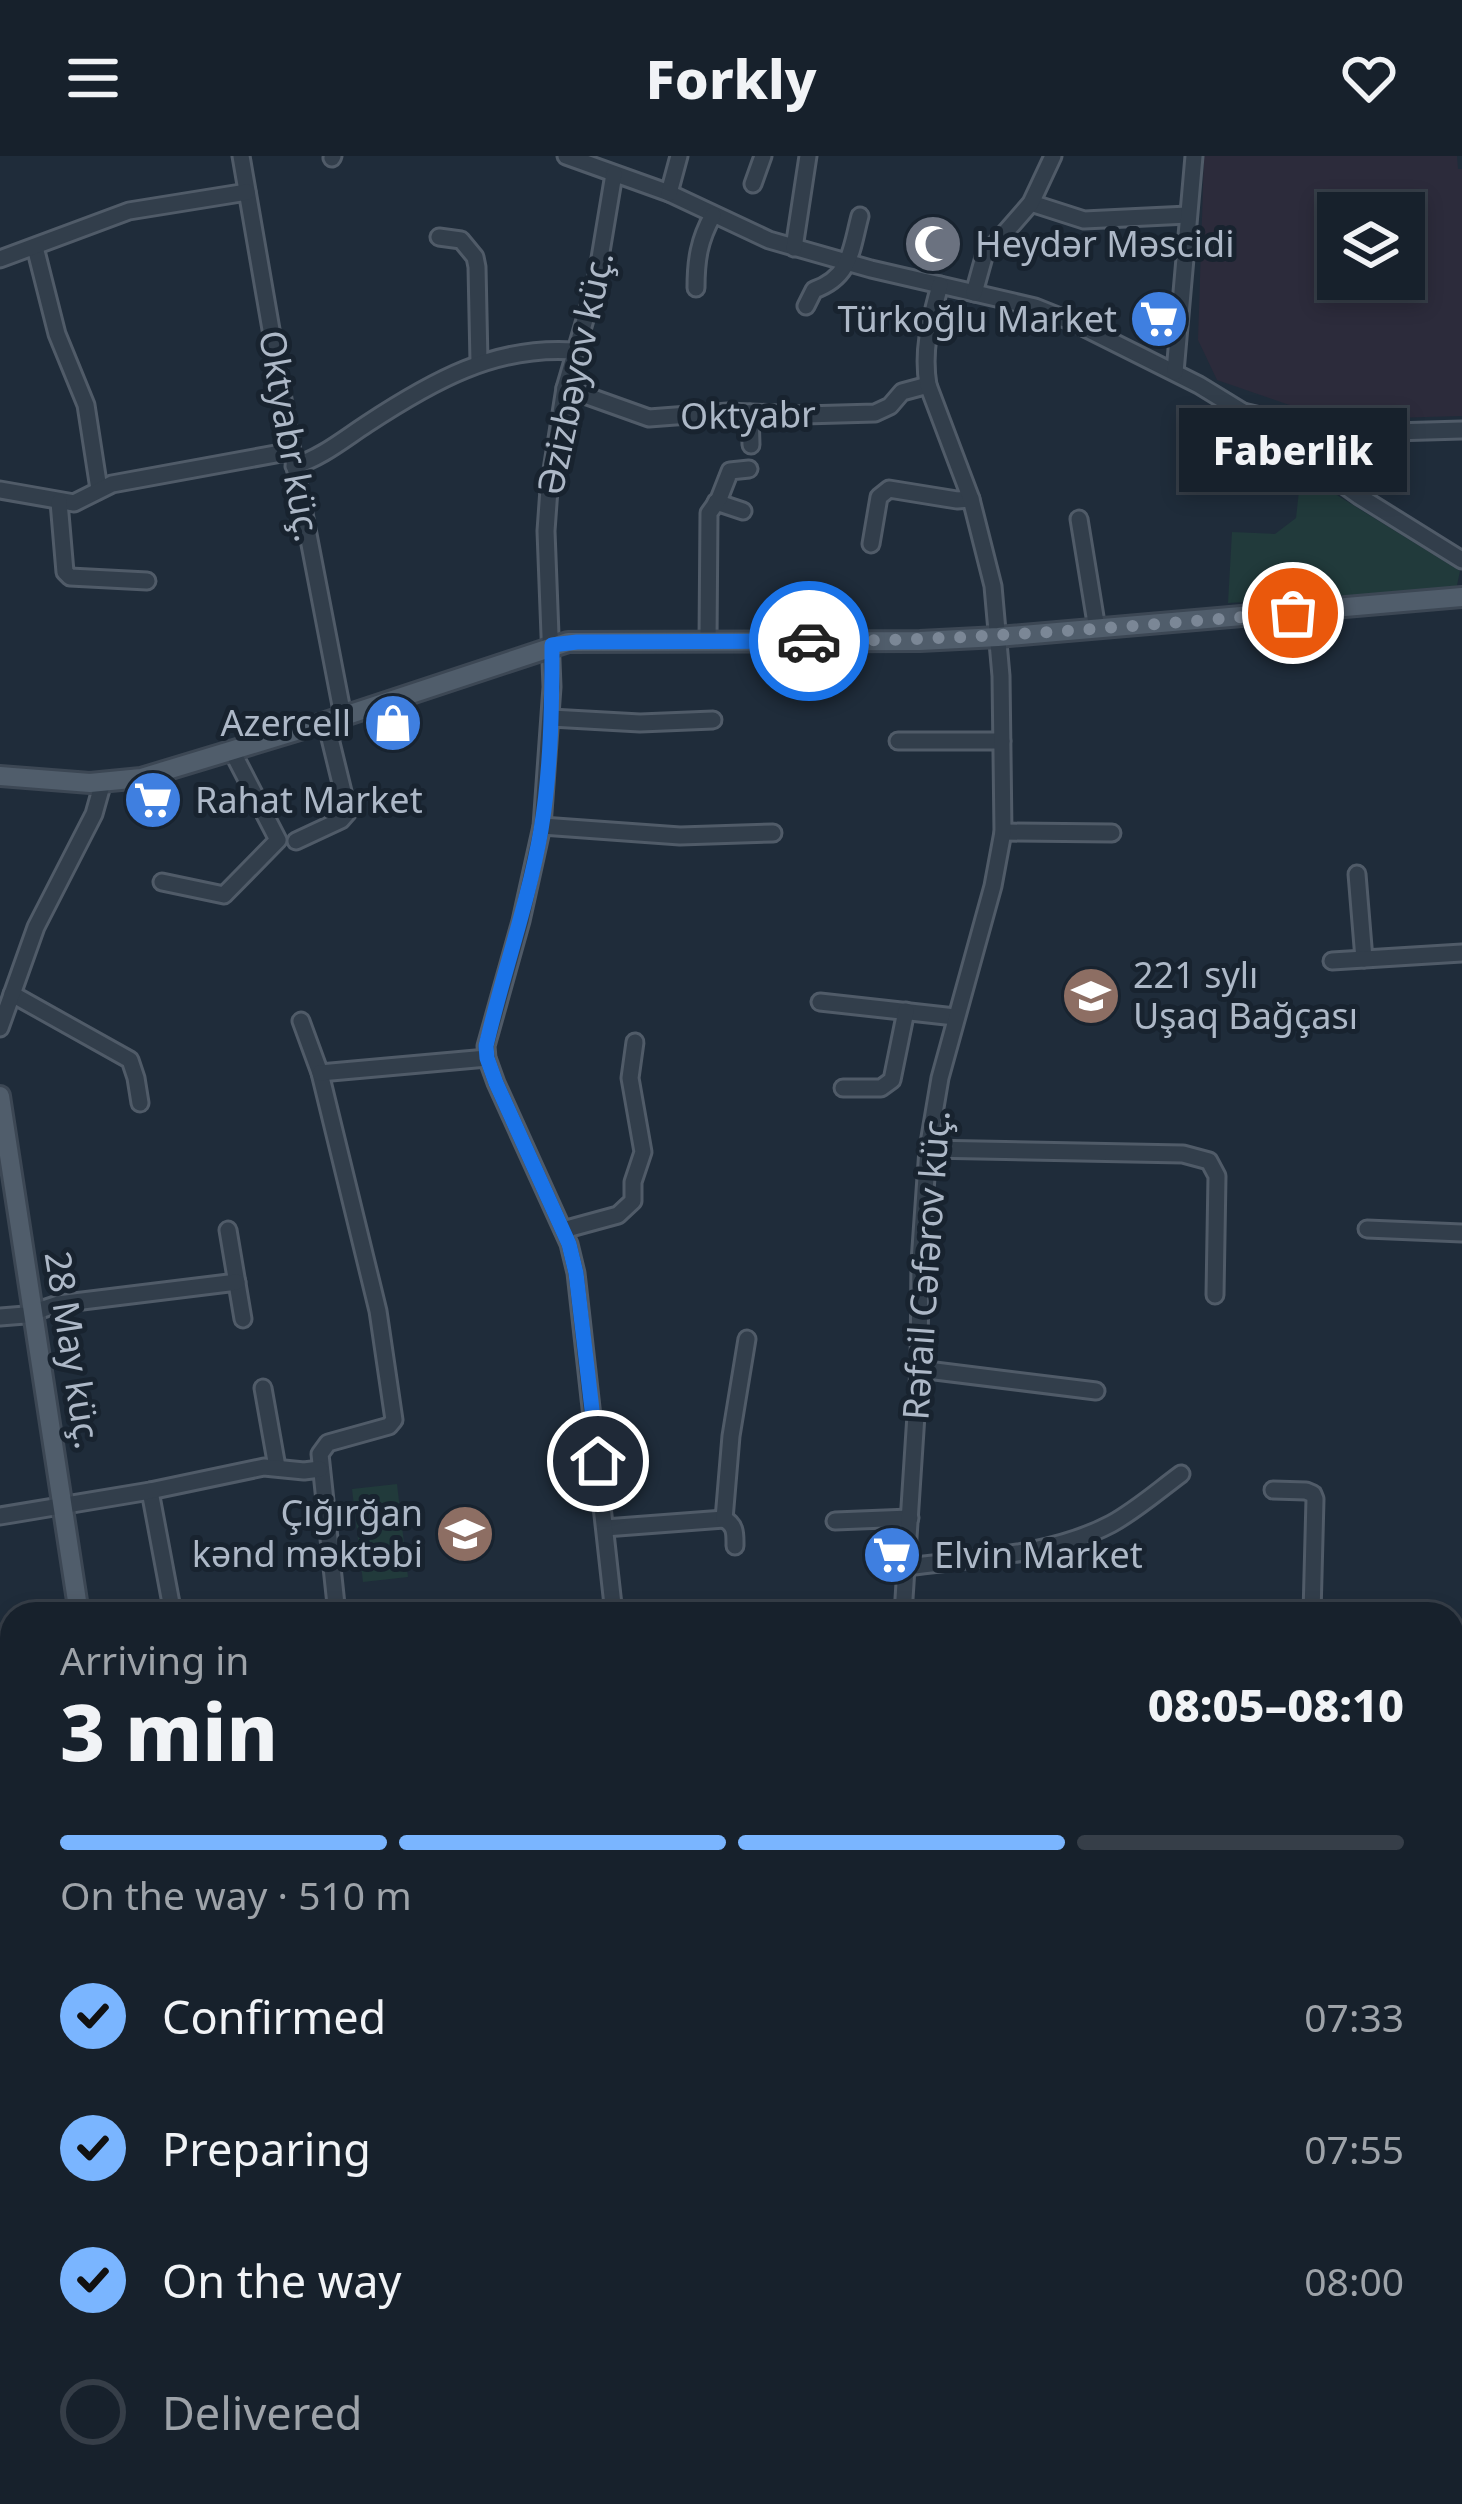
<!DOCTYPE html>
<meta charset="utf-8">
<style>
body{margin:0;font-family:"Noto Sans",sans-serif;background:#202934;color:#f1f3f6;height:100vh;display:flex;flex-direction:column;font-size:45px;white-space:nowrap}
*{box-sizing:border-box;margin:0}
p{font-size:39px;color:#9ea3a9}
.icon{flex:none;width:66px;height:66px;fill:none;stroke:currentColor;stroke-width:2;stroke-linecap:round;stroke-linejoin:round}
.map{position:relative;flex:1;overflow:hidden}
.panel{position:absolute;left:0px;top:1446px;width:1464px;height:903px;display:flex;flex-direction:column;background:#17212c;border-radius:36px 36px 0 0;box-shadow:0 6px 18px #0003,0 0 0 3px #363e48}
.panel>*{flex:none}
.controls{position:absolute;left:1317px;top:36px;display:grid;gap:24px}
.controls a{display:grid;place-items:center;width:108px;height:108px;border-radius:0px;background:#17212c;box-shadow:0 6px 18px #0003,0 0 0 3px #363e48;font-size:60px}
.pin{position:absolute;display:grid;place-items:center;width:102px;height:102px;color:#fff;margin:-51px;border:6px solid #fff;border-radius:50%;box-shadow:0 3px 12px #0007}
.courier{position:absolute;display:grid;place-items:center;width:120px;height:120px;margin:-60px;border:9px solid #1a73e8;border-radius:50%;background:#fff;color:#222;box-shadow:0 3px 15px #0007}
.bubble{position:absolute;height:84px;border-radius:0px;background:#17212c;box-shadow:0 6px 18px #0003,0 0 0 3px #363e48;font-size:39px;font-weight:800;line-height:84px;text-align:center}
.summary em{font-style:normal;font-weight:800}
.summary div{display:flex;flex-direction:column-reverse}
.summary{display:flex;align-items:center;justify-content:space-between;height:204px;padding:0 60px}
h1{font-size:78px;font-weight:800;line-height:90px}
.bar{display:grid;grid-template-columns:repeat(4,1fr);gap:18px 12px;align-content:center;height:144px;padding:0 60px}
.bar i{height:15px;border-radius:9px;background:#363e48}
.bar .active{background:#7ab5ff}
.bar p{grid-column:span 4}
ol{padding:0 60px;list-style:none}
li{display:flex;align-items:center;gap:36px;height:132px}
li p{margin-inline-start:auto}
li .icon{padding:12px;border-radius:50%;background:#7ab5ff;color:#111;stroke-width:4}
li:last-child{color:#9ea3a9}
li i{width:66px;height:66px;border:6px solid #363e48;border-radius:50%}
header{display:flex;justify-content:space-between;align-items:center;height:156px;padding:0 60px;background:#17212c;font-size:54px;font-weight:800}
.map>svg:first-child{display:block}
.medical{fill:#2c2b3b;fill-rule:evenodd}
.green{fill:#213a3b}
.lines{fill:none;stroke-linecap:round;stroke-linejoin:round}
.minor-casing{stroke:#505b68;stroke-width:21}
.major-casing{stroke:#3c4754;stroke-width:24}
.minor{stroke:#323e4b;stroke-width:15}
.major{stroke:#505d6b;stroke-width:18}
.done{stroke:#7b8796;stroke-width:12;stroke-dasharray:0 21.6}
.route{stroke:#1a73e8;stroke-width:15}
.labels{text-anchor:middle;stroke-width:10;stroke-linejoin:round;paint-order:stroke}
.poi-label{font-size:36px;fill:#adb8c7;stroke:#18232f;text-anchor:start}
.street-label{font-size:36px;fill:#adb8c7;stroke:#18232f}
</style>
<header><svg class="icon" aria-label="menu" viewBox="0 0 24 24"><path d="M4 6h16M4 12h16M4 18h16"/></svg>Forkly<svg class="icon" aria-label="heart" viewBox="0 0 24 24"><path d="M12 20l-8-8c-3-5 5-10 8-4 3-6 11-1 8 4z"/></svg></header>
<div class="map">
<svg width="1462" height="2348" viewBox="0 0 1462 2348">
<rect width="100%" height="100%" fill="#1f2c3a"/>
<path class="medical" d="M1204,0h253l1,13h4v247l-105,3 -59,-11 -81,-28 -19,-40zM1338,57h66v66h-66z"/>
<g class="green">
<path d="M1301,317l159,98 -4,19 -228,13 4,-71 43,2 21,-16z"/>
<path d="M397,1328l11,93 -45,5 -11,-93z"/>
</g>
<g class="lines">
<g class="minor-casing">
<g id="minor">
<path d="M241,0l51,295 51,265"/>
<path d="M566,0l103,37 100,47 102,29 164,38 40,16 124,62 44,27 116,84 103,64"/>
<path d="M332,2l1,-2"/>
<path d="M753,28l10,-28"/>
<path d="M669,37l10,-37"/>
<path d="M1031,47l53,17 104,-5"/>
<path d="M439,81l22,3 14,17 2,10 2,95"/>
<path d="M35,91l22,87 29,71 13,84"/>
<path d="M794,92l14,-92"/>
<path d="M0,103l129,-48 118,-19"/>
<path d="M696,132c0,-28 3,-48 17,-73"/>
<path d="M974,137l10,-36 47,-54 22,-47"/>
<path d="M806,150l8,-16c37,-13 37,-40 46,-74"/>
<path d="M1175,216l19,-216"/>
<path d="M565,232l84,30 79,-6 76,3 71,-2 15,-7 12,-14 26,-7"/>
<path d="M750,257l1,32"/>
<path d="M294,310c27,-8 50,-27 73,-42 64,-42 128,-79 208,-73"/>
<path d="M1228,326l7,-48 8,-22 64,15 51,6 104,-3"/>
<path d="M1340,327c-8,-25 -7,-38 18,-50"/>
<path d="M0,334l74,13 38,-19 180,-33"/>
<path d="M59,346l6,70 5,5 77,4"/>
<path d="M716,346l27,9"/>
<path d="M1079,363l18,110"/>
<path d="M871,388l8,-47 10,-8 68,11 14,-1"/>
<path d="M708,485l1,-128 10,-14 11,-28 19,-2"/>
<path d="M551,562l89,5 73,-3"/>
<path d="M898,585h104"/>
<path d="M542,670l138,10 93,-3"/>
<path d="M1003,676l109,1"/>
<path d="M296,685l45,-21 7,-8 -22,-90"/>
<path d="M1357,718l7,85"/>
<path d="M162,726l62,13 54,-55 -46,-89"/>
<path d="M1332,805l130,-8"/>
<path d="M12,838l118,66 6,18 4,25"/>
<path d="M820,846l135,15"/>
<path d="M301,865l19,52 58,238 16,109 -5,6 -61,17 -8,11 17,160"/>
<path d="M0,872l36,-101 58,-113 9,-32"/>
<path d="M320,917l167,-15"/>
<path d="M843,932h38l11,-8 14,-69"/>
<path d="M928,993l255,5 26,7 8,15 -2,119"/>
<path d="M1367,1073l95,4"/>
<path d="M228,1074l15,89"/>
<path d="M563,1074l55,-15 15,-14v-19l10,-30 -13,-74 5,-36"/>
<path d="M0,1161l25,-2 33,-11 179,-22"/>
<path d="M919,1213l177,22"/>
<path d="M263,1232l14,79"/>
<path d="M1273,1334l33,1 7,3 2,5 -3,115"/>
<path d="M150,1335l23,123"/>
<path d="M0,1360l150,-25 114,-24 40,4 16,-2"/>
<path d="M835,1365l75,-3"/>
<path d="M605,1372l119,-9"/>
<path d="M735,1390c0,-12 1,-21 -11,-27l7,-83 16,-97"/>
<path d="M907,1411c67,-9 143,-11 204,-43 24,-13 47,-33 70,-50"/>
<path d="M614,1458l-38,-341 -7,-29 -73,-161 -9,-25 -1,-12 35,-125 21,-95 10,-139 -6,-156 3,-42 16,-101 31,-106 18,-108"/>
<path d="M903,1458l16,-245 1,-107 8,-113 12,-71 53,-192 10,-54 -2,-156 -8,-90 -22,-87 -43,-114c-6,-36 3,-66 12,-100"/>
<path d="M1452,1510l10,-2"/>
<path d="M0,1519l12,-1"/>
<path d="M1452,1817l10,1"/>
<path d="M0,1836l12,-2"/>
<path d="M1452,1943l10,1"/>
<path d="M1452,2072l10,2"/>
<path d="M1452,2247l10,1"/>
<path d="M0,2297l9,51"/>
<path d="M692,2337l2,11"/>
<path d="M1131,2337v2"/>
<path d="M1245,2337v11"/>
</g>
</g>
<g class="major-casing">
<g id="major">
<path d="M0,620l90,7 51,-5 185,-56 242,-80 352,-1 78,-4 464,-40"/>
<path d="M0,940l79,518"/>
<path d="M196,2337l1,11"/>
</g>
</g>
<use href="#minor" class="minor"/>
<use href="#major" class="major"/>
</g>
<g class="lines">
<path class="done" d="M809,485c162,0 322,-15 484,-28"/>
<path class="route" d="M598,1305l-22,-188 -7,-29 -73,-161 -9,-25 -1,-12c17,-73 42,-142 55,-216 10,-60 11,-124 11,-185l25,-3 232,-1"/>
</g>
<defs>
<g id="mosque-disc" transform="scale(3)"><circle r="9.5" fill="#6b7280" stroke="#18232f"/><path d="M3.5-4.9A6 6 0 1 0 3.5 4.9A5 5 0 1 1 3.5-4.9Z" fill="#fff"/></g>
<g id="supermarket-disc" transform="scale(3)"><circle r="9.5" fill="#3f7fe0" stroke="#18232f"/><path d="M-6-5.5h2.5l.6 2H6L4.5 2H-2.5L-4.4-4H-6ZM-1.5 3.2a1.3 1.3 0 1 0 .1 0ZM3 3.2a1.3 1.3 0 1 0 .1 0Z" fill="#fff"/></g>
<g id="shop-disc" transform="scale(3)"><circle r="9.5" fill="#3f7fe0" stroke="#18232f"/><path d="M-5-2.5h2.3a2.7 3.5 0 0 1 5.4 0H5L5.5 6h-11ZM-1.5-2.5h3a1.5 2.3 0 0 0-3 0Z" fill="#fff"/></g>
<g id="school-disc" transform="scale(3)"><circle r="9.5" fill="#8d6e63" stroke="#18232f"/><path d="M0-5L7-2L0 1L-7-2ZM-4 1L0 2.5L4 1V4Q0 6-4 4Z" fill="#fff"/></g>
</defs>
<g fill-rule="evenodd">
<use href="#mosque-disc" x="933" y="88"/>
<use href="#supermarket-disc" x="1159" y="163"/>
<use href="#shop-disc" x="393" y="567"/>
<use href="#supermarket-disc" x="153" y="644"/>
<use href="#school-disc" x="1091" y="840"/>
<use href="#school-disc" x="465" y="1378"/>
<use href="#supermarket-disc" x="892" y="1399"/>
</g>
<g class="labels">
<g class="poi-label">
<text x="975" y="101">Heydər Məscidi</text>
<text x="1117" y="176" text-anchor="end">Türkoğlu Market</text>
<text x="351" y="580" text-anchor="end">Azercell</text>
<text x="195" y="657">Rahat Market</text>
<text x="1133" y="832">221 sylı<tspan x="1133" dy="41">Uşaq Bağçası</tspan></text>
<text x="423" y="1370" text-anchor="end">Çığırğan<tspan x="423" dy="41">kənd məktəbi</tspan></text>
<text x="934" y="1412">Elvin Market</text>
</g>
<g class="street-label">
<text transform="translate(575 217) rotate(-78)" y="13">Əzizbəyov küç.</text>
<text transform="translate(748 259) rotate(-1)" y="13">Oktyabr</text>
<text transform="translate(290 280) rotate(80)" y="13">Oktyabr küç.</text>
<text transform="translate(926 1109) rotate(-86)" y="13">Rəfail Cəfərov küç.</text>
<text transform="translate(73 1194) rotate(81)" y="13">28 May küç.</text>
</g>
</g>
</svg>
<div class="controls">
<a><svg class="icon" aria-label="layers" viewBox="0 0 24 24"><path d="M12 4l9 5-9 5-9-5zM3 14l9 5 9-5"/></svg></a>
</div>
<div class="pin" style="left:1293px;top:457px;background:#ea580c"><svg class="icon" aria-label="bag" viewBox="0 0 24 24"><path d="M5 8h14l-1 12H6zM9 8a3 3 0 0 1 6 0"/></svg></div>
<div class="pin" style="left:598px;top:1305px;background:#1f2937"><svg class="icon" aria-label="home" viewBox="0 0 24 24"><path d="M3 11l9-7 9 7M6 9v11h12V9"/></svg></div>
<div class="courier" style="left:809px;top:485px"><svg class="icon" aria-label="car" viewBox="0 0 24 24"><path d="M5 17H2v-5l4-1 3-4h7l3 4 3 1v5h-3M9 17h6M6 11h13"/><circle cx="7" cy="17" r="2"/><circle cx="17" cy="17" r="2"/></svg></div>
<div class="bubble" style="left:1179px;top:252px;width:228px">Faberlik</div>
<section class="panel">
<div class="summary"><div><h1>3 min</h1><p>Arriving in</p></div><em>08:05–08:10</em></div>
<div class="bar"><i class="active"></i><i class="active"></i><i class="active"></i><i></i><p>On the way · 510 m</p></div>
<ol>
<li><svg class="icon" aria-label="check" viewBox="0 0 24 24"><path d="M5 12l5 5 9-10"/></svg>Confirmed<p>07:33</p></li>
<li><svg class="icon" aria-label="check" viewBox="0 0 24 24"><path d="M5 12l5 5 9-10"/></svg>Preparing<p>07:55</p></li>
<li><svg class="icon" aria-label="check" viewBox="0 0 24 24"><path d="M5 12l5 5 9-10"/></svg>On the way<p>08:00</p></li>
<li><i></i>Delivered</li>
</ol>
</section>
</div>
